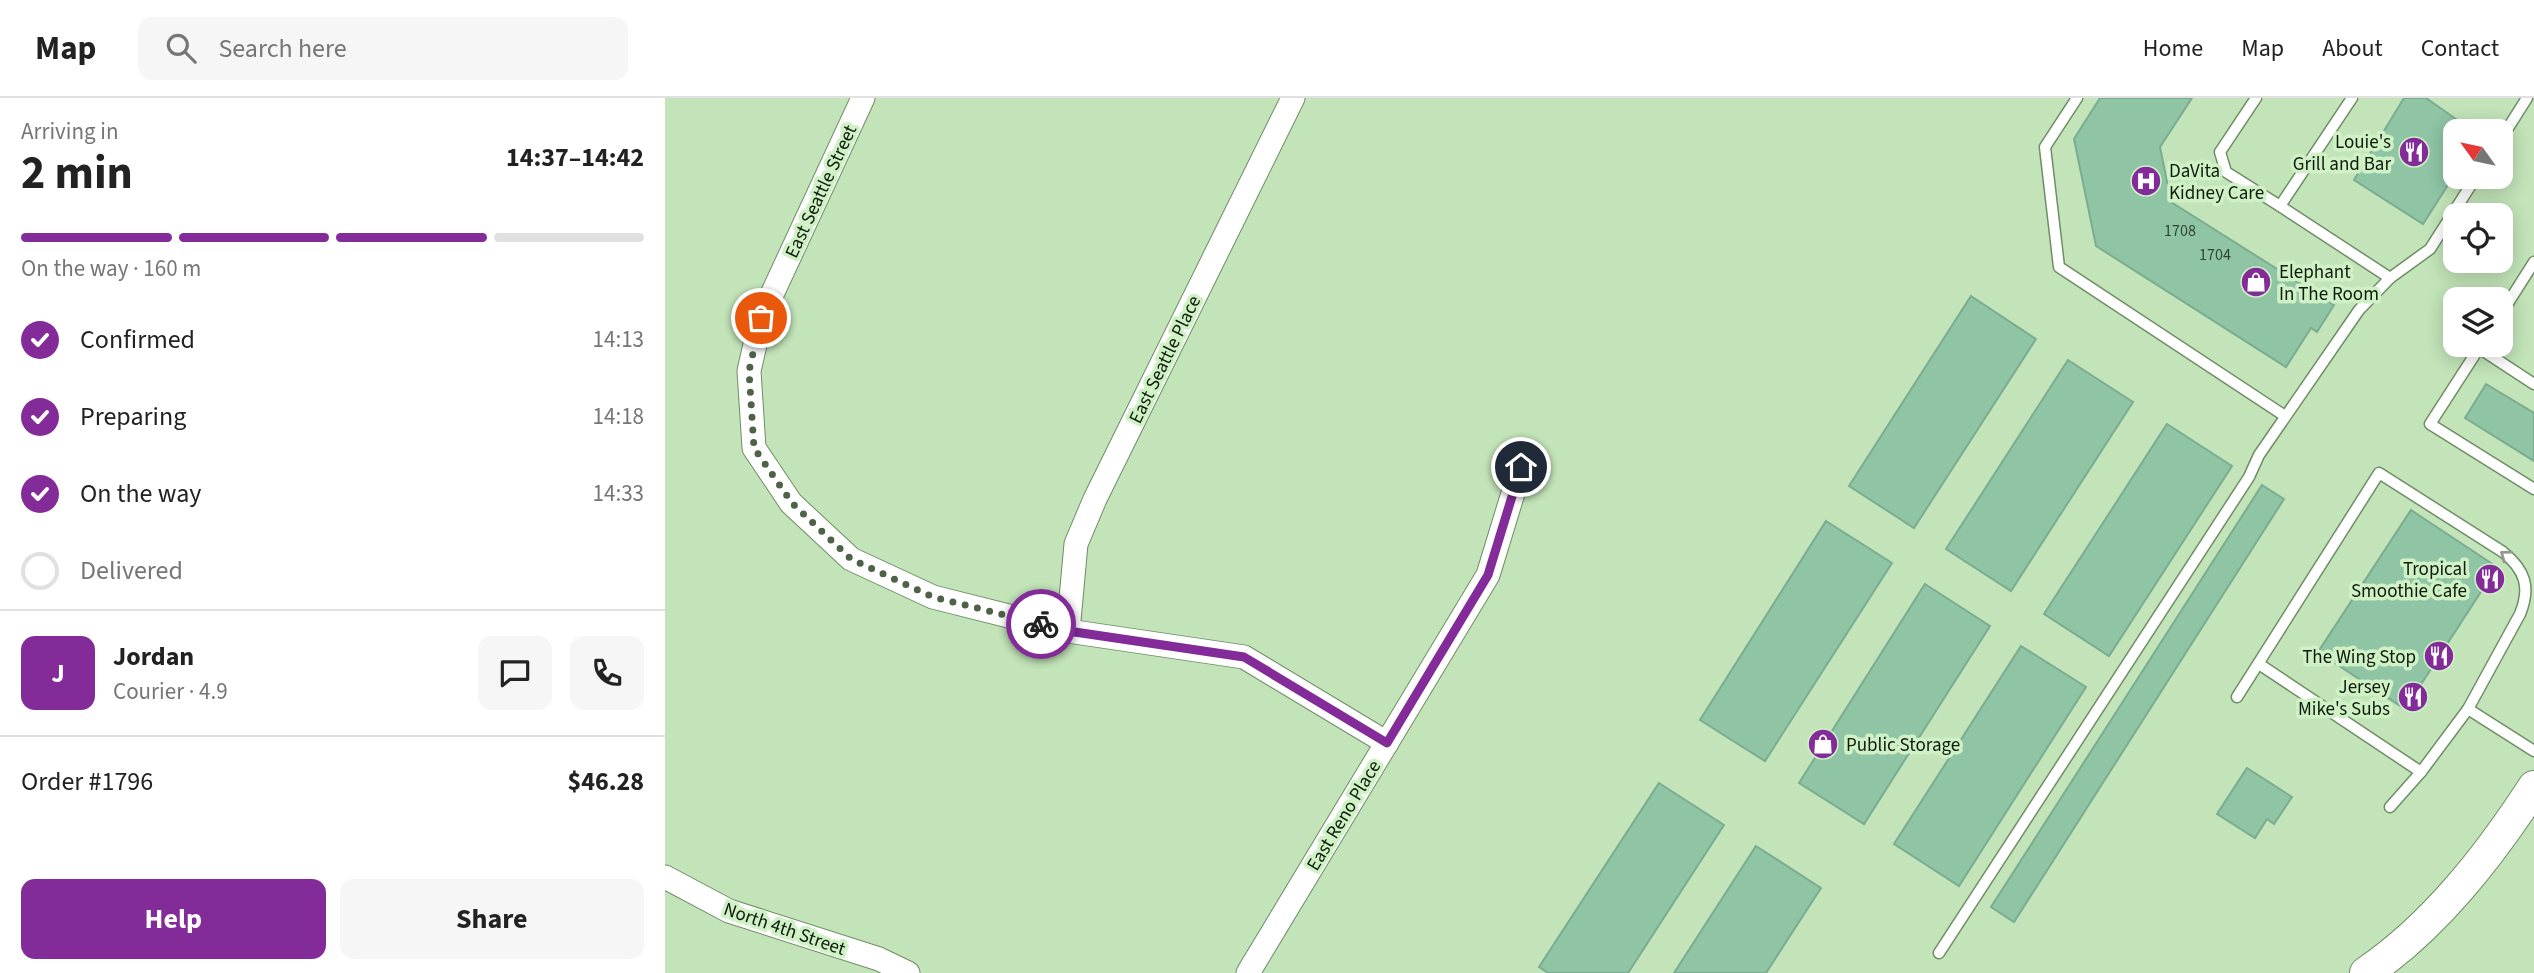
<!DOCTYPE html>
<meta charset="utf-8">
<style>
body{margin:0;font-family:"Source Sans 3",sans-serif;background:#f6f6f6;color:#222;height:100vh;display:flex;flex-direction:column;font-size:26px;white-space:nowrap}
*{box-sizing:border-box;margin:0}
p{font-size:23px;color:#767676}
.icon{flex:none;width:38px;height:38px;fill:none;stroke:currentColor;stroke-width:2;stroke-linecap:round;stroke-linejoin:round}
.map{position:relative;flex:1;overflow:hidden}
.panel{display:flex;flex-direction:column;background:#fff;width:665px}
.panel>*{flex:none}
.needle{width:46px;rotate:303deg}
.fabs{position:absolute;left:1778px;top:21px;display:grid;gap:14px}
.fabs a{display:grid;place-items:center;width:70px;height:70px;border-radius:14px;background:#fff;box-shadow:0 4px 18px #0003;font-size:35px}
.pin{position:absolute;display:grid;place-items:center;width:60px;height:60px;color:#fff;margin:-30px;border:4px solid #fff;border-radius:50%;box-shadow:0 2px 7px #0007}
.courier{position:absolute;display:grid;place-items:center;width:70px;height:70px;margin:-35px;border:5px solid #832c99;border-radius:50%;background:#fff;color:#222;box-shadow:0 2px 9px #0007}
.head em{font-style:normal;font-weight:700}
.head div{display:flex;flex-direction:column-reverse}
.head{display:flex;align-items:center;justify-content:space-between;height:119px;padding:0 21px}
h1{font-size:46px;font-weight:700;line-height:52px}
.bar{display:grid;grid-template-columns:repeat(4,1fr);gap:10px 7px;align-content:center;height:84px;padding:0 21px}
.bar i{height:9px;border-radius:5px;background:#e0e0e0}
.bar .current{background:#832c99}
.bar p{grid-column:span 4}
.line{display:flex;align-items:center;gap:18px;padding:0 21px;border-top:2px solid #e0e0e0}
.line div{flex:1}
.round{display:grid;place-items:center;flex:none;width:74px;height:74px;border-radius:14px;background:#f6f6f6}
ol{padding:0 21px;list-style:none}
li{display:flex;align-items:center;gap:21px;height:77px}
li p{margin-inline-start:auto}
li .icon{padding:7px;border-radius:50%;background:#832c99;color:#fff;stroke-width:4}
li:last-child{color:#767676}
li i{width:38px;height:38px;border:4px solid #e0e0e0;border-radius:50%}
.button{display:flex;gap:14px;margin-top:auto;padding:14px 21px}
.button a{flex:1;height:80px;border-radius:14px;background:#832c99;color:#fff;font-size:28px;font-weight:700;line-height:80px;text-align:center}
.button a+a{background:#f6f6f6;color:#222}
header{display:flex;align-items:center;gap:42px;box-sizing:border-box;height:98px;padding:0 35px;background:#fff;border-bottom:2px solid #e0e0e0}
header strong{font-size:33px}
nav{display:flex;gap:38px;margin-inline-start:auto;font-size:24px}
.search{width:490px;height:63px;background:#f6f6f6;display:flex;align-items:center;gap:18px;box-sizing:border-box;padding:0 24px;border-radius:14px;color:#767676;font-size:26px}
main{display:flex;flex:1;min-height:0}
.map>svg:first-child{display:block}
.building{fill:#8fc4a5;stroke:#7aad90;stroke-width:2}
.lines{fill:none;stroke-linecap:round;stroke-linejoin:round}
.lane-casing{stroke:#6e8e66;stroke-width:13}
.street-casing{stroke:#6e8e66;stroke-width:25}
.secondary-casing{stroke:#6e8e66;stroke-width:34}
.lane{stroke:#fff;stroke-width:10}
.street{stroke:#fff;stroke-width:23}
.secondary{stroke:#fff;stroke-width:32}
.oneway{stroke:#939992}
.done{stroke:#4e6248;stroke-width:7;stroke-dasharray:0 12.6}
.route{stroke:#832c99;stroke-width:9}
.labels{text-anchor:middle;stroke-width:7;stroke-linejoin:round;paint-order:stroke}
.number-label{font-size:16px;fill:#2f4632}
.poi-label{font-size:19px;fill:#0f1c0c;stroke:#cff1c5;text-anchor:end}
.street-label{font-size:19px;fill:#0f1c0c;stroke:#cff1c5}
</style>
<header>
<strong>Map</strong>
<div class="search"><svg class="icon" aria-label="search" viewBox="0 0 24 24"><circle cx="10" cy="10" r="6"/><path d="M15 15l6 6"/></svg>Search here</div>
<nav><a>Home</a><a>Map</a><a>About</a><a>Contact</a></nav>
</header>
<main>
<section class="panel">
<div class="head"><div><h1>2 min</h1><p>Arriving in</p></div><em>14:37–14:42</em></div>
<div class="bar"><i class="current"></i><i class="current"></i><i class="current"></i><i></i><p>On the way · 160 m</p></div>
<ol>
<li><svg class="icon" aria-label="check" viewBox="0 0 24 24"><path d="M5 12l5 5 9-10"/></svg>Confirmed<p>14:13</p></li>
<li><svg class="icon" aria-label="check" viewBox="0 0 24 24"><path d="M5 12l5 5 9-10"/></svg>Preparing<p>14:18</p></li>
<li><svg class="icon" aria-label="check" viewBox="0 0 24 24"><path d="M5 12l5 5 9-10"/></svg>On the way<p>14:33</p></li>
<li><i></i>Delivered</li>
</ol>
<div class="line" style="height:126px"><b class="round" style="background:#832c99;color:#fff">J</b><div><b>Jordan</b><p>Courier · 4.9</p></div><a class="round"><svg class="icon" aria-label="chat" viewBox="0 0 24 24"><path d="M4 5h16v11H9l-5 4z"/></svg></a><a class="round"><svg class="icon" aria-label="phone" viewBox="0 0 24 24"><path d="M5 4h4l2 5-3 2q2 4 5 5l2-3 5 2v4C11 20 4 13 5 4z"/></svg></a></div>
<div class="line" style="height:91px"><div>Order #1796</div><b>$46.28</b></div>
<div class="button"><a>Help</a><a>Share</a></div>
</section>
<div class="map">
<svg width="1869" height="875" viewBox="0 0 1869 875">
<rect width="100%" height="100%" fill="#c2e4b8"/>
<g class="building">
<path d="M1435,0h92l-32,49 11,55 163,103 -17,27 -6,-4 -25,39 -190,-121 -22,-107z"/>
<path d="M1739,0h22l47,33h-18v43l-32,50 -69,-44z"/>
<path d="M1306,198l65,43 -122,189 -65,-42z"/>
<path d="M1403,262l65,42 -122,189 -65,-42z"/>
<path d="M1821,286l48,29v48l-69,-43z"/>
<path d="M1502,326l65,42 -123,190 -65,-42z"/>
<path d="M1597,387l22,14 -270,423 -23,-15z"/>
<path d="M1746,412l86,57 -92,142 -87,-57z"/>
<path d="M1161,423l66,42 -127,198 -65,-41z"/>
<path d="M1260,486l65,42 -126,198 -65,-41z"/>
<path d="M1356,548l65,41 -127,199 -65,-42z"/>
<path d="M1582,670l45,29 -18,27 -7,-5 -12,19 -38,-24z"/>
<path d="M994,685l65,42 -96,148h-80l-9,-6z"/>
<path d="M1091,748l65,42 -55,85h-92z"/>
</g>
<g class="lines">
<g class="lane-casing">
<g id="lane">
<path d="M1412,0l-32,49 14,120 226,149"/>
<path d="M1591,0l-36,54 6,20 54,34"/>
<path d="M1687,0l-72,108 110,72"/>
<path d="M1836,41l26,-41"/>
<path d="M1836,216l33,-52"/>
<path d="M1816,247l-51,79 104,65"/>
<path d="M1814,250l55,36"/>
<path d="M1594,566l162,108"/>
<path d="M1572,599l142,-224 124,79c22,18 28,35 17,62l-52,95 -47,63 -31,35"/>
<path d="M1803,611l66,42"/>
<path d="M1274,855l310,-476 10,-22 100,-145 31,-32 40,-29 46,-72"/>
</g>
</g>
<g class="street-casing">
<g id="street">
<path d="M198,0l-102,220 -12,53 5,77 37,55 60,56 82,38 135,34 176,26 143,86"/>
<path d="M403,533l8,-87 19,-45 198,-401"/>
<path d="M0,779l64,34 150,48 29,14"/>
<path d="M583,875l240,-398 33,-108"/>
</g>
</g>
<g class="secondary-casing">
<path id="secondary" d="M1701,875c69,-47 123,-117 168,-186"/>
</g>
<use href="#lane" class="lane"/>
<use href="#street" class="street"/>
<use href="#secondary" class="secondary"/>
</g>
<defs><path id="oneway-chevron" d="M-2-3.5L2.5 0L-2 3.5" fill="none" stroke-width="1.6" stroke-linecap="round" stroke-linejoin="round" transform="scale(1.75)"/></defs>
<use class="oneway" href="#oneway-chevron" transform="translate(1840 457) rotate(-144)"/>
<g class="lines">
<path class="done" d="M96,220l-12,53 5,77 38,55 59,56 82,38 108,27"/>
<path class="route" d="M376,526l27,7 176,26 143,86 101,-168 33,-108"/>
</g>
<defs>
<g id="restaurant-disc" transform="scale(1.575)"><circle r="9.5" fill="#832c99" stroke="#cff1c5"/><path d="M-5-6h1v4h1v-4h1v4h1v-4h1v5L-1.5 .5V6h-2V.5L-5-1ZM5-6V6H3V1.5H1.5Q1.5-4 5-6Z" fill="#fff"/></g>
<g id="hospital-disc" transform="scale(1.575)"><circle r="9.5" fill="#832c99" stroke="#cff1c5"/><path d="M-5-5h3v3.5h4V-5h3V5h-3V1.5h-4V5h-3Z" fill="#fff"/></g>
<g id="shop-disc" transform="scale(1.575)"><circle r="9.5" fill="#832c99" stroke="#cff1c5"/><path d="M-5-2.5h2.3a2.7 3.5 0 0 1 5.4 0H5L5.5 6h-11ZM-1.5-2.5h3a1.5 2.3 0 0 0-3 0Z" fill="#fff"/></g>
</defs>
<g fill-rule="evenodd">
<use href="#restaurant-disc" x="1749" y="54"/>
<use href="#hospital-disc" x="1481" y="83"/>
<use href="#shop-disc" x="1591" y="184"/>
<use href="#restaurant-disc" x="1825" y="481"/>
<use href="#restaurant-disc" x="1774" y="558"/>
<use href="#restaurant-disc" x="1748" y="599"/>
<use href="#shop-disc" x="1158" y="646"/>
</g>
<g class="labels">
<g class="number-label">
<text x="1515" y="138">1708</text>
<text x="1550" y="162">1704</text>
</g>
<g class="poi-label">
<text x="1726" y="50">Louie's<tspan x="1726" dy="22">Grill and Bar</tspan></text>
<text x="1504" y="79" text-anchor="start">DaVita<tspan x="1504" dy="22">Kidney Care</tspan></text>
<text x="1614" y="180" text-anchor="start">Elephant<tspan x="1614" dy="22">In The Room</tspan></text>
<text x="1802" y="477">Tropical<tspan x="1802" dy="22">Smoothie Cafe</tspan></text>
<text x="1751" y="565">The Wing Stop</text>
<text x="1725" y="595">Jersey<tspan x="1725" dy="22">Mike's Subs</tspan></text>
<text x="1181" y="653" text-anchor="start">Public Storage</text>
</g>
<g class="street-label">
<text transform="translate(155 93) rotate(-65)" y="7">East Seattle Street</text>
<text transform="translate(499 261) rotate(-64)" y="7">East Seattle Place</text>
<text transform="translate(678 717) rotate(-59)" y="7">East Reno Place</text>
<text transform="translate(120 830) rotate(19)" y="7">North 4th Street</text>
</g>
</g>
</svg>
<div class="fabs">
<a><svg class="needle" viewBox="-14 -14 28 28"><path d="M0-13l5 13h-10z" fill="#e53935"/><path d="M0 13l5-13h-10z" fill="#767676"/></svg></a>
<a><svg class="icon" aria-label="locate" viewBox="0 0 24 24"><circle cx="12" cy="12" r="6"/><path d="M12 2v4M12 18v4M2 12h4M18 12h4"/></svg></a>
<a><svg class="icon" aria-label="layers" viewBox="0 0 24 24"><path d="M12 4l9 5-9 5-9-5zM3 14l9 5 9-5"/></svg></a>
</div>
<div class="pin" style="left:96px;top:220px;background:#ea580c"><svg class="icon" aria-label="bag" viewBox="0 0 24 24"><path d="M5 8h14l-1 12H6zM9 8a3 3 0 0 1 6 0"/></svg></div>
<div class="pin" style="left:856px;top:369px;background:#1f2937"><svg class="icon" aria-label="home" viewBox="0 0 24 24"><path d="M3 11l9-7 9 7M6 9v11h12V9"/></svg></div>
<div class="courier" style="left:376px;top:526px"><svg class="icon" aria-label="bike" viewBox="0 0 24 24"><circle cx="6" cy="16" r="4"/><circle cx="18" cy="16" r="4"/><path d="M6 16l4-8h5l3 8M10 8l3 8H6M13 5h3"/></svg></div>
</div>
</main>
